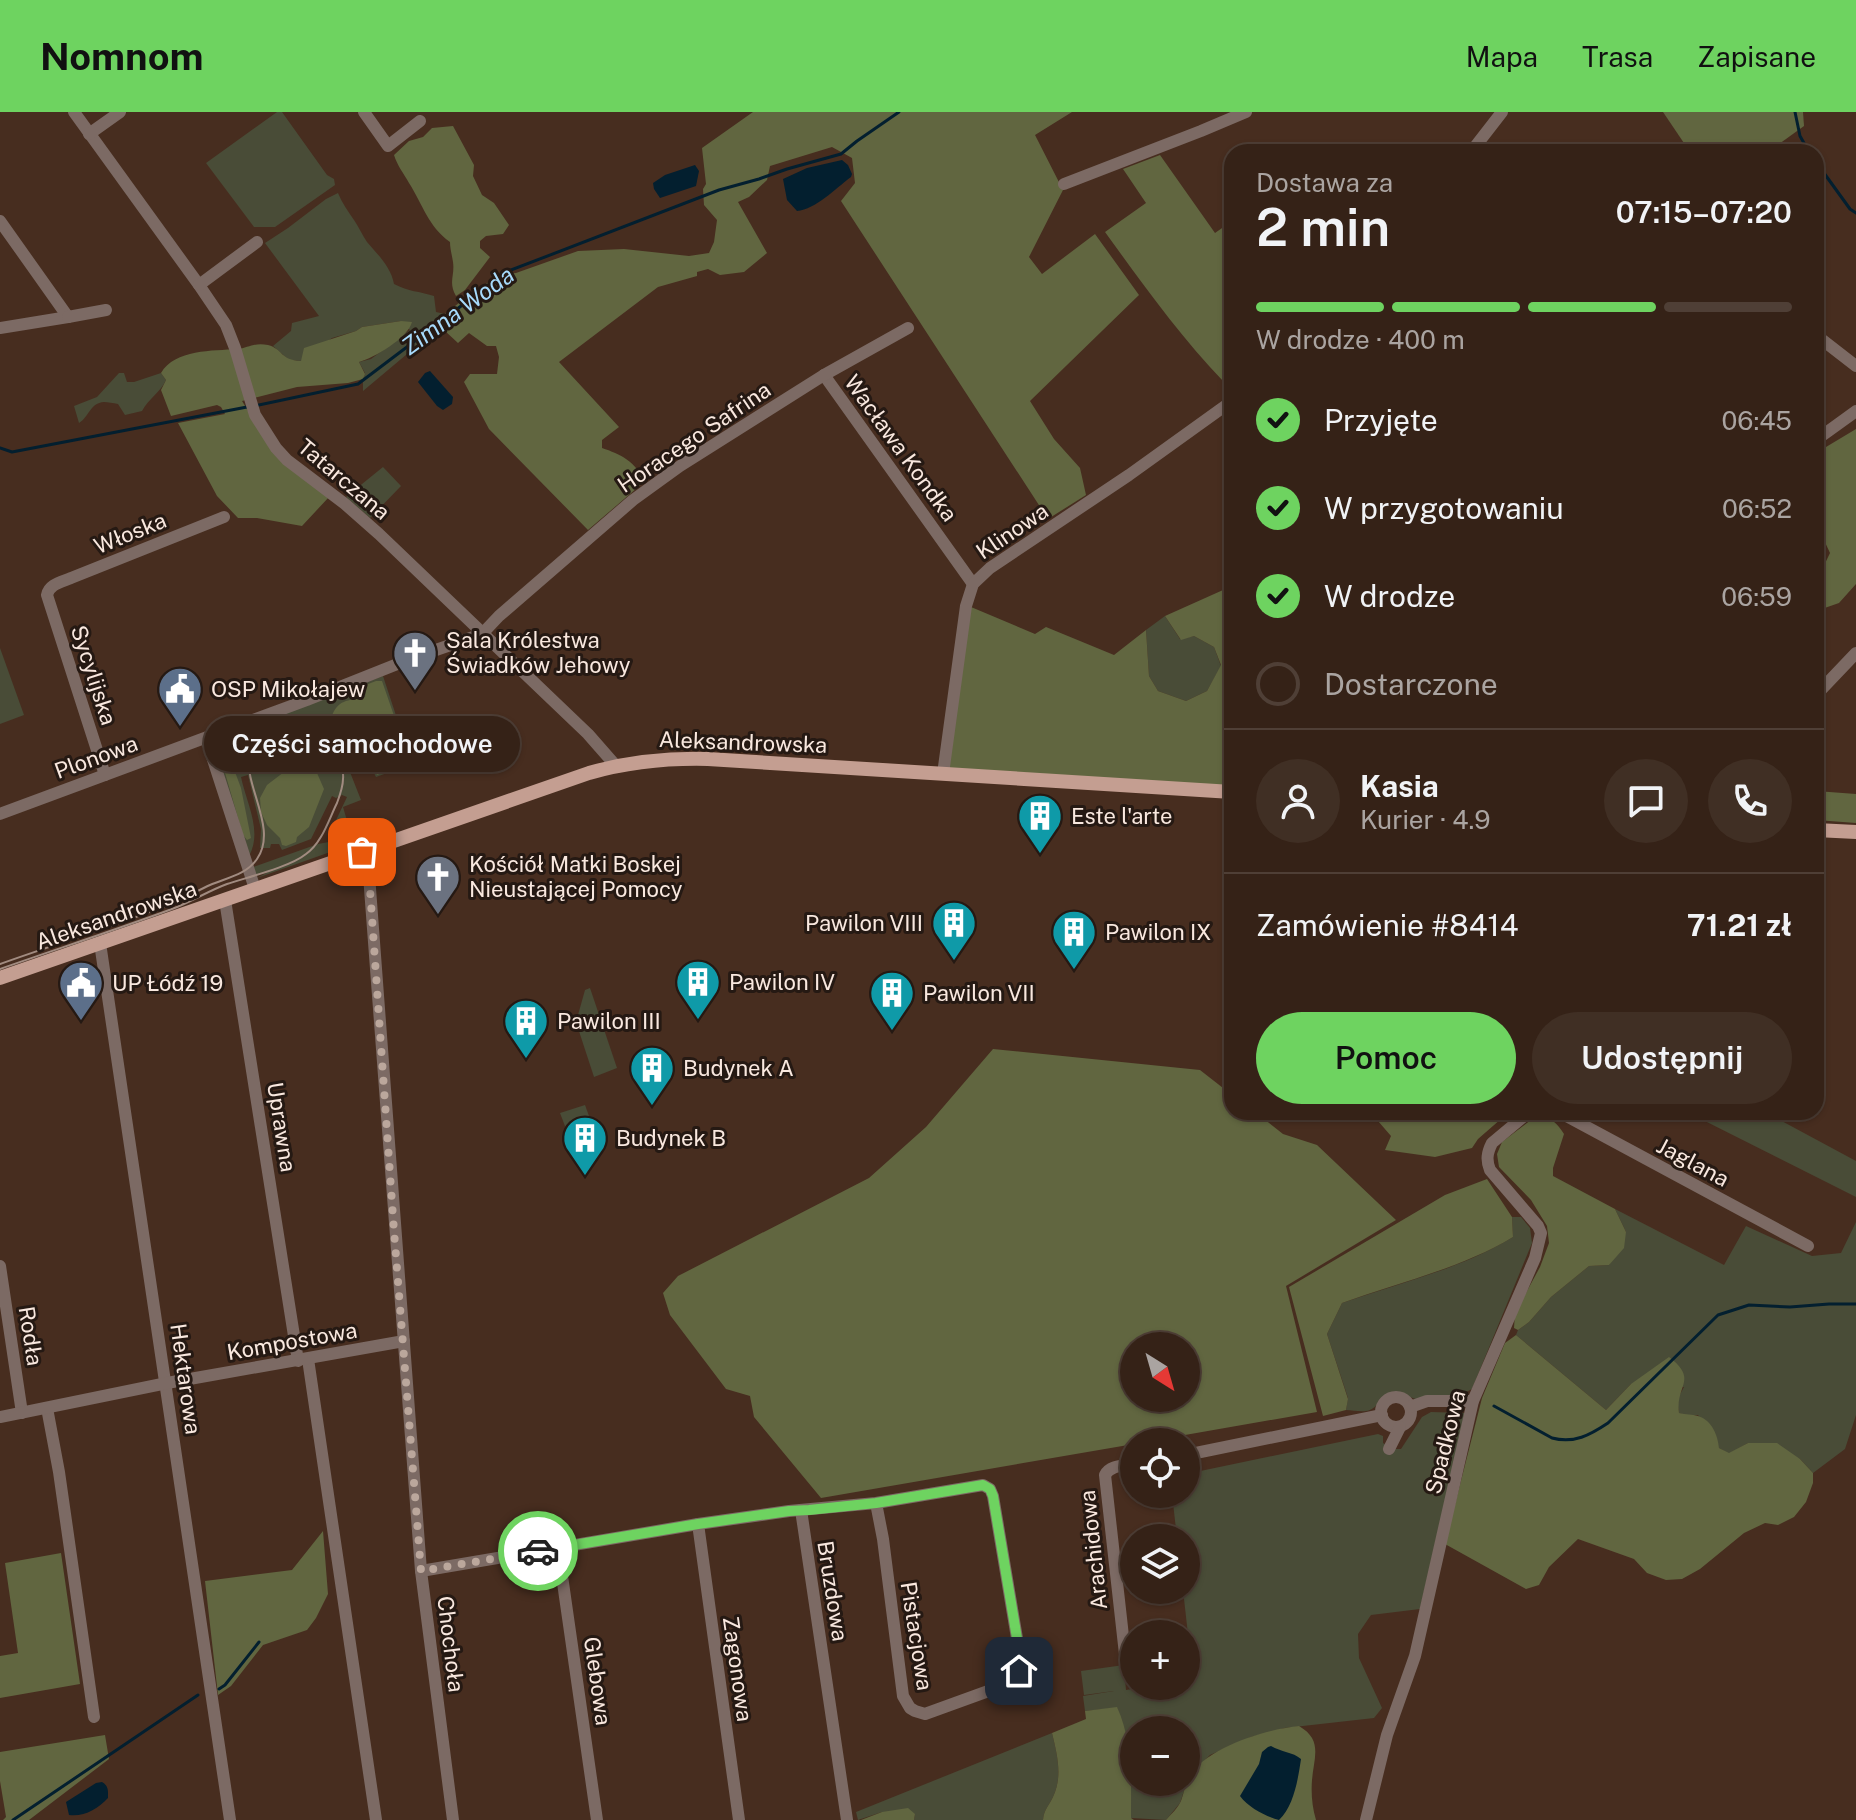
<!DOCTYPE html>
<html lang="pl">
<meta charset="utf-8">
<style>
body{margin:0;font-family:"Public Sans",sans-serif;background:#402f24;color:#f1f3f6;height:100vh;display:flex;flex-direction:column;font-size:30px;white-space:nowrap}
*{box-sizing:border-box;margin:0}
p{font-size:26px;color:#aaa4a1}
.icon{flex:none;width:44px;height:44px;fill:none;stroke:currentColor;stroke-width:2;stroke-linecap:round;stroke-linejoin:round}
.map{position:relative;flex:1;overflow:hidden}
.sheet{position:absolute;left:1224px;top:32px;width:600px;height:976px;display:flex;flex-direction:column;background:#352217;border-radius:24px;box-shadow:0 2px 6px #0004,0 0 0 2px #4f3f36}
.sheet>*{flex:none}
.needle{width:52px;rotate:143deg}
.fabs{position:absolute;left:1120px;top:1220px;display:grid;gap:16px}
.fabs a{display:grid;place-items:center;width:80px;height:80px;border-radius:50%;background:#352217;box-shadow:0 2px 6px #0004,0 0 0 2px #4f3f36;font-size:40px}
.pin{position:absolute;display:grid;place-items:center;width:68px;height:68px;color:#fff;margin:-34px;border-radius:16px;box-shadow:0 4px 12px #0006}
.courier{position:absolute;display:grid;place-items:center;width:80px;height:80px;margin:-40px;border:6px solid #6ed360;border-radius:50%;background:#fff;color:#222;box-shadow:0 2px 10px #0007}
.bubble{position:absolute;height:56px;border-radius:28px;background:#352217;box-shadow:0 2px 6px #0004,0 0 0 2px #4f3f36;font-size:26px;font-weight:600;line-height:56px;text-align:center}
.summary em{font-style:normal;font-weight:600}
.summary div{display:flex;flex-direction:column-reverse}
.summary{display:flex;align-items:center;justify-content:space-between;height:136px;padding:0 32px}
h1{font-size:52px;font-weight:600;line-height:60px}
.bar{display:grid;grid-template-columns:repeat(4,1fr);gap:12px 8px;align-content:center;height:96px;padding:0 32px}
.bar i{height:10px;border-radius:6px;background:#4f3f36}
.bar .current{background:#6ed360}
.bar p{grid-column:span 4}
.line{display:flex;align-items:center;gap:20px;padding:0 32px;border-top:2px solid #4f3f36}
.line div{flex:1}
.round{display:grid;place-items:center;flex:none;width:84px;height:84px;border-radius:42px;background:#402f24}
ol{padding:0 32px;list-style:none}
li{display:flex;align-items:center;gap:24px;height:88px}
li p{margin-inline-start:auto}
li .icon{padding:8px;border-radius:50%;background:#6ed360;color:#111;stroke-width:4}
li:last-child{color:#aaa4a1}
li i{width:44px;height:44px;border:4px solid #4f3f36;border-radius:50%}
.primary-button{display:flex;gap:16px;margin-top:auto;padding:16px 32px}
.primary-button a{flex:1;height:92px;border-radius:48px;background:#6ed360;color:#111;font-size:32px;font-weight:600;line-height:92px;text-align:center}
.primary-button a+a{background:#402f24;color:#f1f3f6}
header{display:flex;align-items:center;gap:48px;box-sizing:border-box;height:112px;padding:0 40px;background:#6ed360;color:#111}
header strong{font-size:38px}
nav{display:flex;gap:44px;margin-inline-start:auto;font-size:28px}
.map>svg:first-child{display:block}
.green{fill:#494c37;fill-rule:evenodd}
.forest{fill:#616640;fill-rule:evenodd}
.water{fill:#031f2f}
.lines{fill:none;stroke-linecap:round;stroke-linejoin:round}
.stream{stroke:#031f2f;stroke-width:3}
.minor{stroke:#7c6a64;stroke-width:12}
.major{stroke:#c49e91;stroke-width:14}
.tram{stroke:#a18b80;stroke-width:2}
.done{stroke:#bba79c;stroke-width:8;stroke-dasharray:0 14.4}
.route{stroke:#6ed360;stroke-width:10}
.labels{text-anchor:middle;stroke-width:6;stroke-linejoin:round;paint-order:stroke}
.street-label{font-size:22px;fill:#f9e8df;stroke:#251913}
.poi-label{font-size:22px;fill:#f9e8df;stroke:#251913;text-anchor:start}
.water-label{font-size:24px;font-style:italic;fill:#a7dafb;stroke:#251913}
</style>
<header>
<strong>Nomnom</strong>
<nav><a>Mapa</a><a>Trasa</a><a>Zapisane</a></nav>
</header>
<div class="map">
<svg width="1856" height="1708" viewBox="0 0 1856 1708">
<rect width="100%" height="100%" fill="#472d1f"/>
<g class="green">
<path d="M277,0h5l45,63 7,4 1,6 -60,42h-21l-48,-64z"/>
<path d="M338,81c4,10 10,18 16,27 5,7 8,15 13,22 11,13 24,25 27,42 15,8 25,7 40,12l2,16 9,2 -26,22v8l-56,47v-12l2,-6 -6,-11 12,-3 39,-29 -9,-9 -39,6 -6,4 -24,7 -31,23 -12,-1 -16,-14 18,-15 1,-8 27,-7 -54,-73 23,-15 38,-29z"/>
<path d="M119,261h5l3,9h7l27,-9 5,7c-6,13 -17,18 -24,31l-17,4 -7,-11c-5,-1 -10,-2 -14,-2 -14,1 -15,15 -25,21l-5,-17 23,-9z"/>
<path d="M383,355l18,19 -31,32 -24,-21z"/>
<path d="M1165,504l15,23 14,-3 20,11 7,19 -14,25 -21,10 -28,-10 -9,-15 -3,-46z"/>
<path d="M0,536l24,67 -24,9z"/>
<path d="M383,564l29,88 -36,13 -9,-18 -19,8 13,33 -18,7 7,24 -21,4 18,-38 -5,-2 -6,3 -4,-2 -21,43 -29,11 -3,-6h-8l-1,4h-10l1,-19 -13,-54 -7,2c5,25 22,54 8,79l-34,-103 4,-13 6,-5z"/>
<path d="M350,726l17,1 -110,39 15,-8 -16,6 -3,-9 65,-23z"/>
<path d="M590,876l27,80 -23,9 -18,-55 9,-32z"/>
<path d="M585,993l12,33 -24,9 -13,-34z"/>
<path d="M1687,1000h78l91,49v36z"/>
<path d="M1615,1097l109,56 22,-39 66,30 29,-3 15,-31v193l-11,34 -32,24 -13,-14 -52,-16 -19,11 -10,-6 -21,-33 -11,1 -8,-3 -2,-13 7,-13 -53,-3 -25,26 -90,-75 2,-5 11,-8 22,-25 38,-31 20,-1 17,-33z"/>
<path d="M1512,1105h9l9,11 2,15 -60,146c-11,7 -44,12 -56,10 -9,-2 -16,-9 -25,-6 -11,4 -14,17 -25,18 -6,1 -14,-1 -20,-1l2,-12 -21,-64 15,-31c57,-20 119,-34 171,-66z"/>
<path d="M1431,1300l34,1 -45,196 -49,6 -13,19 1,24 23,50 -8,10 -89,10 -34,9 -41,18 -21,21 -9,27 -14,17 -35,-2v-50l-14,-60 -32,3 -2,-15 31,-5 -30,4 -3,-24 43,-6 2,25 25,-4h35v-5l7,-2 -10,-89h3v-52h-9l-5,-44h14v-20l192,-40 5,2v7l10,6h8l21,-32zM1134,1618h52v52h-52z"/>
<path d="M1052,1621c5,21 11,43 1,64 -4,9 -9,12 -10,23h-129l1,-6 -33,-2 -24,8 -2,-8z"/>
</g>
<g class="forest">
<path d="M753,0h319l-37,23 28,55 -34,67 13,17 53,-40 44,61 -109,106 24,38 26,29 6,27 -38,24 -207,-318 14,-18 -3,-25 -20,-11 -62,19 -3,14 -18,17 -11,5 29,51 -23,19 -24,3 -12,-6 -11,3v4l-39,11 -99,75 60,65 -17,13v8c18,6 35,14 42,34l-56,48 -99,-101 -25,-47 6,-8h27l2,-17 -3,-11h-9l-18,-13 -11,10 -13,-12v-17c20,-15 45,-39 71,-41l62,-22 46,-2 65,7 20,-3 5,-11 3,-22 -13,-15 -1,-16 3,-5 -4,-36z"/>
<path d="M1663,0h140l1,14 -36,26h-78z"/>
<path d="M453,14l21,39 -1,11 9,19 12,8 15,22 -6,9 -17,2 -6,5v7l10,9 -25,33 -9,6c-8,-14 -1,-20 -3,-34 -1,-7 -3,-13 -3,-20 -22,-16 -27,-37 -41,-59 -5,-9 -12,-18 -15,-28l15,-14 14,-4 9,-9z"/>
<path d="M1160,43l55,78 17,-12v41l-8,2 8,13v104h-9c-44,-46 -81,-98 -118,-149l41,-29 -23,-34z"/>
<path d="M401,209l11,1c-4,16 -38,36 -53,40l6,12 -2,5 -15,4 -51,4 -55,14 26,42 61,54 -27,29 -45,-8h-19l-21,-22 -39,-73 47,-9 -4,-7 -4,-2 -46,11 -10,-26 5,-10 -5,-7c14,-24 52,-22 76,-24 12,-1 17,-7 31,-4 15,4 12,15 33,16l3,-13 52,-17 6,-4z"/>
<path d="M1856,317v155l-17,19 -23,8v-29l14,-29 -14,-30v-70z"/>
<path d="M1232,474v200l-285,-18 24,-161 64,27 11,-7 68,28 32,-25 3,46 9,15 28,10 21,-10 14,-26 -7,-18 -20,-11 -13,4 -16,-24z"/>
<path d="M376,569h6l26,75 -1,7 -30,12 -9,-17 -17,5 -4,-2 -16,-43c7,-19 16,-17 34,-21l1,-7 -3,-4z"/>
<path d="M249,616l4,4c-4,8 -9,13 -19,12l-3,3v8l-5,7 3,9 6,1 6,16 10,50 -4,2 -4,-5 -24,-83 1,-9 7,-6z"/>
<path d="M299,658l18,3 7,16 -15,38 -12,10 -1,5 -10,4 -4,-1 -2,-7 -13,-13 -6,-13 -1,-14 7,-13 17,-13z"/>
<path d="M1816,679l40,3v29l-40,-3z"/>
<path d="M993,937l207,21 32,25v17h23l28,22 34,11 79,75 -110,66 31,126 -172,30h-11v2l-313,54 -67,-81 -4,-21 -24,-7 -56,-74 -7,-22 15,-17 191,-98 57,-51zM1134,1234h52v52h-52z"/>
<path d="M1375,1000h134l-31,27 -6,9 -37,9 -50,-7 6,-14 -13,-15z"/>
<path d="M1540,1001c11,5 18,11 24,21l-11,34v8l62,33 11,23 -2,16 -15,17 -20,1 -38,31 -22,25 -11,8 -4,-2 1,-15 25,-46 9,-24 -2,-17 -16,-26 -32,-33 -2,-13 5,-12z"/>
<path d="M1487,1067l25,38 1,20c-53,32 -114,45 -171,66l-15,31 21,65 -2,11 -23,6 -34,-129 156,-92z"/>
<path d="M1516,1223l90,75 25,-26 38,-27c30,23 6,28 10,56 7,2 13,1 19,3 14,4 20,20 21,32l10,5 19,-10h29l23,16 13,14v10l-7,19 -12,15 -16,8 -13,-2 -21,10 -44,36 -18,10 -16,1 -19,-7 -13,-14 -56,-20 -29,28 -10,18 -13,4 -81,-45 37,-146 23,-55z"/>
<path d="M323,1419l5,63 -12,24 -9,12 -44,15 -32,41 -13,9 -13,-114 87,-11z"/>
<path d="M61,1441l19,131 -80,14v-42l18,-3 -13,-90z"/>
<path d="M1117,1595c16,35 14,74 14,111l3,2h-91c1,-11 6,-14 10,-23 10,-21 4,-43 -1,-64l34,-14 -1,-8z"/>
<path d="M1299,1614c24,14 15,31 13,54 -1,13 0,27 4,40h-150c5,-6 12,-12 15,-19 3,-8 4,-17 8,-24 17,-30 78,-48 110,-51z"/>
<path d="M105,1623l4,24 -80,61h-26l3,-3 -6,-36v-29z"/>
<path d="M908,1696l7,6 -1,6h-53l21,-8z"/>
</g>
<g class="water">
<path d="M842,48l6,5 4,9 -1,3c-16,12 -35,32 -54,34l-10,-11 -4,-21 24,-11z"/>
<path d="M695,53l4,6 -3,15 -36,12 -6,-9 -1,-6 12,-8z"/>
<path d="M430,259l23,26 -1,7 -9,6 -6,-4 -19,-24 7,-9z"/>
<path d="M1271,1634c10,6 22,6 30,13 -3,20 -7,47 -22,61 -14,-4 -30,-12 -39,-24l19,-32 3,-12 6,-5z"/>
<path d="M102,1670c7,4 6,9 6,16 -10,11 -24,19 -39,17l-3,-13 30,-19z"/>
</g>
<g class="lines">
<g class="stream">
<path d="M1795,0l5,24 9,16"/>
<path d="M1816,50l34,47 6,4"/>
<path d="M254,294l104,-22 148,-112 213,-82 40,-11 28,-10 54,-15 16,-13 42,-29"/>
<path d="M0,336l12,4 235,-45"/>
<path d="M1494,1294l58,32c22,6 38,-3 56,-15l110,-108 31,-10 41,2 39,-3h27"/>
<path d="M219,1577l6,-4 34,-43"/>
<path d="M13,1708l185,-125"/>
</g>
<g class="minor">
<path d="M74,0l125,173 27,40 9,23 20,67 21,33 11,12 58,44 34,30 209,200 28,32"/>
<path d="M364,0l24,34 32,-25"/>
<path d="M89,22l31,-22"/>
<path d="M1471,40l31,-40"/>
<path d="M1064,72l137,-53 45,-19"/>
<path d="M0,109l68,96 -68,11"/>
<path d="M199,173l58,-43"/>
<path d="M68,205l38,-7"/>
<path d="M1816,223l40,31"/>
<path d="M824,263l149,209"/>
<path d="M1816,328l40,-29"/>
<path d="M1816,583l40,-42"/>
<path d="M206,626l49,151"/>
<path d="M943,662l23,-168 7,-22 17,-16 139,-93 103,-74"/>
<path d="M105,663l-58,-180c2,-11 15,-13 24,-17l153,-61"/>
<path d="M0,702l307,-114 103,-41 72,-25 17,-18 134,-116 47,-34 144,-91 84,-47"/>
<path d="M362,740l7,23 52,696 32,249"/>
<path d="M225,788l73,461"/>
<path d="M100,831l130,877"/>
<path d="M1559,1000l249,134"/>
<path d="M0,1154l22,147"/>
<path d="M308,1247l68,461"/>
<circle cx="1396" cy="1300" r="15"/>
<path d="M1410,1295l17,-6h46"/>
<path d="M47,1296l12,64 35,245"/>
<path d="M0,1305l167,-34 237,-42"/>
<path d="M1389,1337l11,-22"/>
<path d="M1186,1343l196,-40"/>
<path d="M801,1398l46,310"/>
<path d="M698,1412l41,296"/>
<path d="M558,1436l39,272"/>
<path d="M421,1459l277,-47 91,-13 87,-8 107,-18 7,4 3,7 26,154v21l-5,8 -9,6 -80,29 -10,-3 -5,-3 -7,-12 -20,-157 -7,-36"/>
<path d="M1125,1542l-20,-179c5,-10 19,-9 29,-11"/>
<path d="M1366,1708l21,-85 28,-79 58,-255 62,-143 6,-25 -3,-7 -48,-56c-4,-10 -3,-17 2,-27l37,-31"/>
</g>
<g class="major">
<path d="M1816,718l40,2"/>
<path d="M0,866l589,-205c39,-11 78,-15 119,-14l524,33"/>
</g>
<path class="tram" d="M0,852c53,-19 108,-36 160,-56 17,-6 33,-15 50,-23 16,-7 36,-10 47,-26 28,-40 -41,-101 12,-135 33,-21 58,0 69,32 3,8 6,15 5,23 0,8 -3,16 -6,24 -8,16 -15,40 -31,51 -16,13 -58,23 -79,30 -19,7 -36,18 -55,25 -57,21 -115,40 -172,60"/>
</g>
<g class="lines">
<path class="done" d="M362,740l7,23 25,356 27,340 117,-20"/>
<path class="route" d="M538,1439l160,-27 91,-13 20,-1 67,-7 107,-18 7,4 3,7 26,154v21"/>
</g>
<defs>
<g id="church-pin" transform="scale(2.3)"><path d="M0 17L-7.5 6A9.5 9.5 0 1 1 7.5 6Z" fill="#6b7280" stroke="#251913"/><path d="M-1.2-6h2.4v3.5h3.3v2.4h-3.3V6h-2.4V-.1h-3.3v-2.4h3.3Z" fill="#fff"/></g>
<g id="civic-pin" transform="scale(2.3)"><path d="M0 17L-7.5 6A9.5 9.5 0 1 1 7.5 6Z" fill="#5c6f8a" stroke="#251913"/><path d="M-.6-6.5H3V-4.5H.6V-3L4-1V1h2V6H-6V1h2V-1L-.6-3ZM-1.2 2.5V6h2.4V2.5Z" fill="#fff"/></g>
<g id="building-pin" transform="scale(2.3)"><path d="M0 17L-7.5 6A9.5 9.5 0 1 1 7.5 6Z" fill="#0f9aa8" stroke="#251913"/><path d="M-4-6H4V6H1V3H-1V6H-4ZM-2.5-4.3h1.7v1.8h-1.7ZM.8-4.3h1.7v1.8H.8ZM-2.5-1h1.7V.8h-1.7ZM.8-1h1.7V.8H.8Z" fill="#fff"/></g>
</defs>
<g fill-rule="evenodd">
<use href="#church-pin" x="415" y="541"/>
<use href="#civic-pin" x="180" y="577"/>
<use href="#building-pin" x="1040" y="704"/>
<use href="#church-pin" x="438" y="765"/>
<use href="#building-pin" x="954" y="811"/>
<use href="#building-pin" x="1074" y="820"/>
<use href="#building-pin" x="698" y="870"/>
<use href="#civic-pin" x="81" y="871"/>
<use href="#building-pin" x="892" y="881"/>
<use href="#building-pin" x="526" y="909"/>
<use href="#building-pin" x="652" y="956"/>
<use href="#building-pin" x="585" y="1026"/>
</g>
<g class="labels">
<g class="street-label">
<text transform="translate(694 325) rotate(-34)" y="8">Horacego Safrina</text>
<text transform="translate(901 336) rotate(54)" y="8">Wacława Kondka</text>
<text transform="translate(344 367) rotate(40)" y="8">Tatarczana</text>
<text transform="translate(1012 419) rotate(-34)" y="8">Klinowa</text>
<text transform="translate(130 421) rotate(-22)" y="8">Włoska</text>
<text transform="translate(94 563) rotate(72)" y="8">Sycylijska</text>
<text transform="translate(743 630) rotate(2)" y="8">Aleksandrowska</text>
<text transform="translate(96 645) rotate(-20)" y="8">Plonowa</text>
<text transform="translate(116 803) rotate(-19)" y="8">Aleksandrowska</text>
<text transform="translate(282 1015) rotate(81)" y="8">Uprawna</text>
<text transform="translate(1693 1050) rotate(28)" y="8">Jaglana</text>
<text transform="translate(31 1224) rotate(81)" y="8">Rodła</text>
<text transform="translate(292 1229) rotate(-10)" y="8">Kompostowa</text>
<text transform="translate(186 1267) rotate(82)" y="8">Hektarowa</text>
<text transform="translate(1445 1330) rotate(-76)" y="8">Spadkowa</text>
<text transform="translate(1093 1438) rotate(-96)" y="8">Arachidowa</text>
<text transform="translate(833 1479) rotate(81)" y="8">Bruzdowa</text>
<text transform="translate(917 1524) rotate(81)" y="8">Pistacjowa</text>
<text transform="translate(451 1532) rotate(83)" y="8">Chochoła</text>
<text transform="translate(738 1557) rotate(82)" y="8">Zagonowa</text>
<text transform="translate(598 1569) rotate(82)" y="8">Glebowa</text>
</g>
<g class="poi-label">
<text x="446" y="536">Sala Królestwa<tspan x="446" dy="25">Świadków Jehowy</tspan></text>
<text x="211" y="585">OSP Mikołajew</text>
<text x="1071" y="712">Este l'arte</text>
<text x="469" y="760">Kościół Matki Boskej<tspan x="469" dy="25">Nieustającej Pomocy</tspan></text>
<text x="923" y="819" text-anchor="end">Pawilon VIII</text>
<text x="1105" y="828">Pawilon IX</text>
<text x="729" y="878">Pawilon IV</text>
<text x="112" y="879">UP Łódź 19</text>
<text x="923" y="889">Pawilon VII</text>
<text x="557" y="917">Pawilon III</text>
<text x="683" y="964">Budynek A</text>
<text x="616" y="1034">Budynek B</text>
</g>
<g class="water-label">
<text transform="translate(458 199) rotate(-36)" y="8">Zimna Woda</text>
</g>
</g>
</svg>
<div class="fabs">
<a><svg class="needle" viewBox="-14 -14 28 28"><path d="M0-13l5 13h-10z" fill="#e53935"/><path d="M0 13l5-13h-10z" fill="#aaa4a1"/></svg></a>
<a><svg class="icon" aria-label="locate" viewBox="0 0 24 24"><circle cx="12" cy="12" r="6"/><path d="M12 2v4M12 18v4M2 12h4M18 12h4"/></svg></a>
<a><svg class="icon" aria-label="layers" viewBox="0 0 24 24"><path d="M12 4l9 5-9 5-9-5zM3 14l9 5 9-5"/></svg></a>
<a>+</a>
<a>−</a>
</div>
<div class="pin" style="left:362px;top:740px;background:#ea580c"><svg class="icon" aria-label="bag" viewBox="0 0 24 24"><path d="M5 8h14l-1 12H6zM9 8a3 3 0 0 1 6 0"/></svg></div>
<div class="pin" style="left:1019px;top:1559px;background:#1f2937"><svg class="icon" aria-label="home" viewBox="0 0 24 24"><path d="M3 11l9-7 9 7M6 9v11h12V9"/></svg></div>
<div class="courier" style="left:538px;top:1439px"><svg class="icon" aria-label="car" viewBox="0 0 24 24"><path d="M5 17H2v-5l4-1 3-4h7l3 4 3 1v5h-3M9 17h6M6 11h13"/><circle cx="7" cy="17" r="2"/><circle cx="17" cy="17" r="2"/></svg></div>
<div class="bubble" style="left:204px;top:604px;width:316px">Części samochodowe</div>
<section class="sheet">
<div class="summary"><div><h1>2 min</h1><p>Dostawa za</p></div><em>07:15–07:20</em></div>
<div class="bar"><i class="current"></i><i class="current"></i><i class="current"></i><i></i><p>W drodze · 400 m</p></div>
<ol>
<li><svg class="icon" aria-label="check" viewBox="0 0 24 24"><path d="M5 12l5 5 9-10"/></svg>Przyjęte<p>06:45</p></li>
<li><svg class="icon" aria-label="check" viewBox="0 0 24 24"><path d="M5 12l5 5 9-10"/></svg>W przygotowaniu<p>06:52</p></li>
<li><svg class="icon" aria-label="check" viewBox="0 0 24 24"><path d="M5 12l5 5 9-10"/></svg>W drodze<p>06:59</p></li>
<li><i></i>Dostarczone</li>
</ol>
<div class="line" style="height:144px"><a class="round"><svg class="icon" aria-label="person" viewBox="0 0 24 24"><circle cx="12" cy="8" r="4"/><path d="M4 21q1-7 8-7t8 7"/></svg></a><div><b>Kasia</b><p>Kurier · 4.9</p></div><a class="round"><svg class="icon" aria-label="chat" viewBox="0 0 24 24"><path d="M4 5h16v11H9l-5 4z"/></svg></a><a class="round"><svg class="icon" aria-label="phone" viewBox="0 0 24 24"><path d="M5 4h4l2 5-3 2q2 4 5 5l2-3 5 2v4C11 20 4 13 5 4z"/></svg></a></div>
<div class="line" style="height:104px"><div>Zamówienie #8414</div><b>71.21 zł</b></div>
<div class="primary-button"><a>Pomoc</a><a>Udostępnij</a></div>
</section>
</div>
